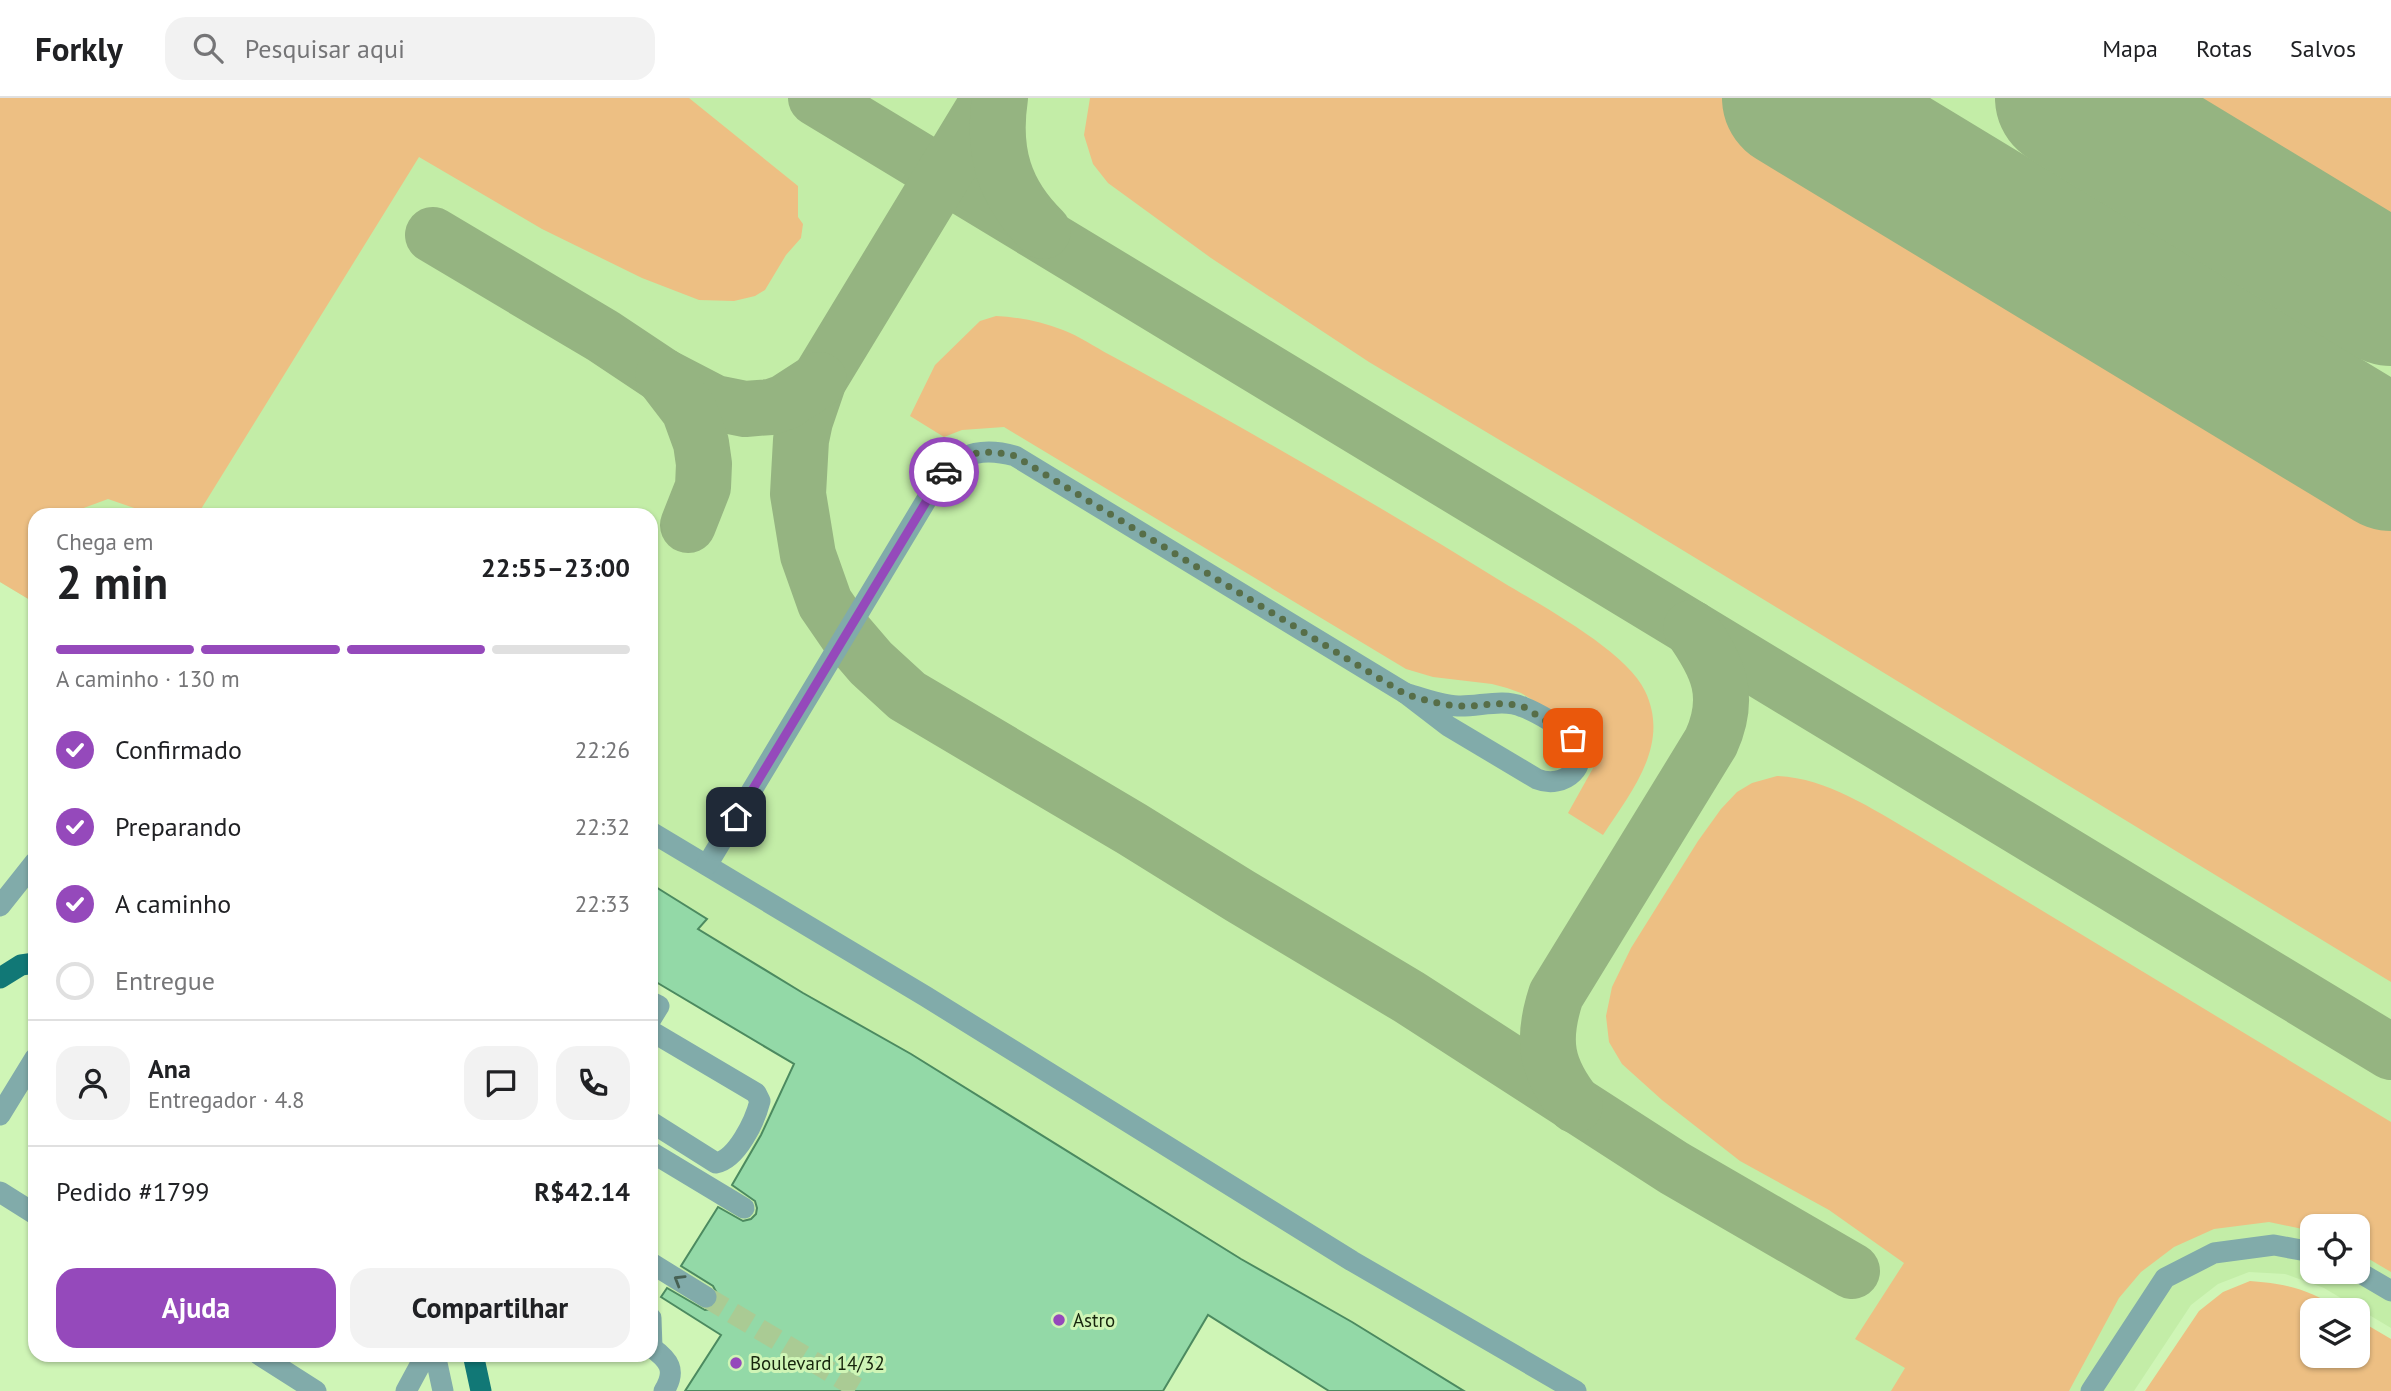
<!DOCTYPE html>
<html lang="pt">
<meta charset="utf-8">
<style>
body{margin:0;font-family:"PT Sans",sans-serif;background:#f2f2f2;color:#202124;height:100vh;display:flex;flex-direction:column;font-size:26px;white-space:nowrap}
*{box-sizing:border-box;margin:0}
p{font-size:23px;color:#757577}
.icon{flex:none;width:38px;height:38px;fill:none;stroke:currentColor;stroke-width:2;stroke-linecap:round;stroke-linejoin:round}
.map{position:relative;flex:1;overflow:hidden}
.panel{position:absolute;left:28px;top:410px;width:630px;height:854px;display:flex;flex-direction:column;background:#fff;border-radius:21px;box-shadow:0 2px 5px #0004}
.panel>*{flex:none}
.tools{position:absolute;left:2300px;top:1116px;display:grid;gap:14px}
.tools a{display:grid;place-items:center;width:70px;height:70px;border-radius:14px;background:#fff;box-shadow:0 2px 5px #0004;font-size:35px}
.pin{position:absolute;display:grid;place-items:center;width:60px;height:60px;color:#fff;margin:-30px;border-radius:14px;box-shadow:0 4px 10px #0006}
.courier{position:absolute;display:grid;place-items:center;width:70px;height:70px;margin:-35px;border:5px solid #9549bb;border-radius:50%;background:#fff;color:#222;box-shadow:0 2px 9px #0007}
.summary em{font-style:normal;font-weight:800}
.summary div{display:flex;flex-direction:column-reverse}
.summary{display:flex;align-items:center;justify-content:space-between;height:119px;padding:0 28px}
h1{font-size:46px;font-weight:800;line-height:52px}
.bar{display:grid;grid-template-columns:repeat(4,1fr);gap:10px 7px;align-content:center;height:84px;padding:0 28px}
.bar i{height:9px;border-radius:5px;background:#e0e0e0}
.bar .selected{background:#9549bb}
.bar p{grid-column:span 4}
.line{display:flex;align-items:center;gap:18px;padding:0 28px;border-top:2px solid #e0e0e0}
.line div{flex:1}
.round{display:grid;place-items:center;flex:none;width:74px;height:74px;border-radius:21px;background:#f2f2f2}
ol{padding:0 28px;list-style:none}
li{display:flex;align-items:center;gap:21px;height:77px}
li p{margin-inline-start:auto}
li .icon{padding:7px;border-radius:50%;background:#9549bb;color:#fff;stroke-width:4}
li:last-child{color:#757577}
li i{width:38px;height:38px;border:4px solid #e0e0e0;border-radius:50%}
.button{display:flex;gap:14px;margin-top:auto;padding:14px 28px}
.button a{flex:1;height:80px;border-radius:21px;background:#9549bb;color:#fff;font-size:28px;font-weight:800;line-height:80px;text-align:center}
.button a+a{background:#f2f2f2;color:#202124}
header{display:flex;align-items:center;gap:42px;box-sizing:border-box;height:98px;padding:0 35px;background:#fff;border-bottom:2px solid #e0e0e0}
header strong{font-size:33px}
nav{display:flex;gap:38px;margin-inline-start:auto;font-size:24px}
.search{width:490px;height:63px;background:#f2f2f2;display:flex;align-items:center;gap:18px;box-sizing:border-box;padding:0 24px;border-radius:21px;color:#757577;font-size:26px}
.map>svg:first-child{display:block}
.built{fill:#c3eda7;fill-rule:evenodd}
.green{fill:#edbf83}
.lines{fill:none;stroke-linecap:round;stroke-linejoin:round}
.taxiway{stroke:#95b481;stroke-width:56}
.runway{stroke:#95b481;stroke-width:142}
.building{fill:#93d9a7;stroke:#4c8a60;stroke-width:2}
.minor-tunnel{stroke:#aacb94;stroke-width:21;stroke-dasharray:21 10;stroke-linecap:butt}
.minor{stroke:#81abaa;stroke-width:21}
.major{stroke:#117876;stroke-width:21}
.oneway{stroke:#476154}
.done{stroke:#576e48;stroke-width:7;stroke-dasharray:0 12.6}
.route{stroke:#9549bb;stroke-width:9}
.poi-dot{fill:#9549bb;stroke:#cff5b6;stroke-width:2.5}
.labels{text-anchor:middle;stroke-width:6;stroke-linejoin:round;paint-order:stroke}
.poi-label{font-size:19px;fill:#17250d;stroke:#cff5b6;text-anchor:start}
</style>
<header>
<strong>Forkly</strong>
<div class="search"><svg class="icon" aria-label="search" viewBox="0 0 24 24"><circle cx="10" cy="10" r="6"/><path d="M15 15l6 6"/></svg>Pesquisar aqui</div>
<nav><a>Mapa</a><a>Rotas</a><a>Salvos</a></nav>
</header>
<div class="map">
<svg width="2391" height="1293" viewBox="0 0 2391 1293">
<rect width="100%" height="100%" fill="#cff5b6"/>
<path class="built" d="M0,0h2391v1230l-67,-40 -39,-14 -36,-2 -31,12 -27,21 -57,86h-805l-121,-76 -45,76h-348l-154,-94 72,-114 61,-118 -143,-86v-465h-616v89l-35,-21zM2312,1129h45v45h-45z"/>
<g class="green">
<path d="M0,0h689l109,88v31l5,7 -2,14 -15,17 -21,35 -10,6 -21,5 -35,-1 -57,-22 -100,-49 -123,-72 -221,357h-51l-10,-5 -29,-10 -27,10 -5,5h-41v89l-35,-21z"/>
<path d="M1090,0h655l646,392v492l-794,-484 -228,-136 -158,-104 -103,-75 -15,-19 -9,-29z"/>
<path d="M2111,0h280v169z"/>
<path d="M996,218c23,1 46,6 67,14 16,6 32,17 47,25 36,19 71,39 107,59 96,54 192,110 287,169 38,23 122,68 141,108 26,54 -14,101 -42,144l-35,-22 29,-52 1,-14 -5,-10 -72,-44 -14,-5 -15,-4 -59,-7 -27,-8 -402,-242 -42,3 -18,7 -34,-21 25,-51 45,-44z"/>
<path d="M1777,678c50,2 95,33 137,57l477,289v150l-34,-20v-25h-45v4l-43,-9 -55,7 -40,18 -33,25 -22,26 -50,93h-178l14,-23 -50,-29 49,-76 -75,-53 -89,-49 -78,-61 -40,-36 -13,-22 -3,-26 6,-29 19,-39 67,-107 23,-32 16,-17 15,-9z"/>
<path d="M2250,1183c40,3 59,9 93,30h-31v45h45v-37l34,20v52h-246l54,-80 24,-19z"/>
</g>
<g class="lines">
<g class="taxiway">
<path d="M816,0l1575,954"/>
<path d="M990,0l-171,282 -14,41 -4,19 -3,54 10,61 17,48 22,32 24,28 36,33 225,133 108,67 169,101 265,171 178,103"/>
<path d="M1000,0c-8,54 4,95 43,133"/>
<path d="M433,137l170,101 60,40 52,27 30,6 26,-2 14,-5 34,-22"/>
<path d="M663,278l26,34 12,33 3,21 -1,23 -15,38"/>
<path d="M1575,1007c-29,-37 -34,-64 -19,-110l155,-253c21,-46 7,-76 -20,-114"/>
</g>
<g class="runway">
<path d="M1793,0l598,362"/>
<path d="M2066,0l325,197"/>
</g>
</g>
<path class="building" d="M651,786l56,35 -9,10 105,64 108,61 330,205 111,63 112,69h-135l-121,-76 -45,76h-478l36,-56 -60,-38 6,-9 38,22 7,-1 5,-6 2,-6 -6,-11 -32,-20 37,-59 25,14 8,-2 5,-5 1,-6 -2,-7 -23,-16 29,-50 33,-71 -143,-85z"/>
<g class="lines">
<path class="minor-tunnel" d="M706,1199l156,94"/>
<g class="minor">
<path d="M1405,595c17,5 35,12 53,13 21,1 44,-8 65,1 13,5 42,21 50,32 20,26 -9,51 -36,40l-89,-53z"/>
<path d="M651,734l274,164 427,265 224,130"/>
<path d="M707,767l235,-391c21,-23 44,-26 73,-18l390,237"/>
<path d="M0,808l35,-44"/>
<path d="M651,904l8,4 -8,13"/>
<path d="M651,933l105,62 4,8c-5,20 -23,58 -44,62l-65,-41"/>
<path d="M0,1017l35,-57"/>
<path d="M651,1054l93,56"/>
<path d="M0,1094l35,22"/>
<path d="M651,1165l55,34"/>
<path d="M2357,1173l34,20"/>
<path d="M651,1220l1,30"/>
<path d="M651,1249c18,13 26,23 13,44"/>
<path d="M258,1256l58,37"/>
<path d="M435,1256l8,37"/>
<path d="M406,1293l20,-37"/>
<path d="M2091,1293l74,-113 49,-25 60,-8 38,7"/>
</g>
<g class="major">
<path d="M0,880l21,-13 14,-2"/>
<path d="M473,1256l8,37"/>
</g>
</g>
<defs><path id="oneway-chevron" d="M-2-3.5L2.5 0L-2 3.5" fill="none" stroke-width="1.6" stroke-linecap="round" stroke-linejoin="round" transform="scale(1.75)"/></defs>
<use class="oneway" href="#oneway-chevron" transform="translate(679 1182) rotate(-149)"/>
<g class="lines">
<path class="done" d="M944,374c20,-22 44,-23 71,-16l390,238c17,5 35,11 54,12 22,1 43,-6 65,1l49,31"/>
<path class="route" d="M736,719l208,-345"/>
</g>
<g class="poi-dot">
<circle cx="1059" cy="1222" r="7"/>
<circle cx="736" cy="1265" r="7"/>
</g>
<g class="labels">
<g class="poi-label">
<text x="1073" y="1229">Astro</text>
<text x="750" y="1272">Boulevard 14/32</text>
</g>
</g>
</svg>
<div class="tools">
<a><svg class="icon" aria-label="locate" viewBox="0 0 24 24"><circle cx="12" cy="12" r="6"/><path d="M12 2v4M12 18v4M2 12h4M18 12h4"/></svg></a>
<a><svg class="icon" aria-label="layers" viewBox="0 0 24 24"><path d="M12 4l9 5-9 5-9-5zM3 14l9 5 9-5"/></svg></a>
</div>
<div class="pin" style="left:1573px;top:640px;background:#ea580c"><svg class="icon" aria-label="bag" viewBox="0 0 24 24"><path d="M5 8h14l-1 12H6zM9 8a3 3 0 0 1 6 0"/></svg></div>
<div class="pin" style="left:736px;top:719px;background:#1f2937"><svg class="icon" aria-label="home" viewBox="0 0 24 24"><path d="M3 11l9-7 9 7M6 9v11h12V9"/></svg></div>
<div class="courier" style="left:944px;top:374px"><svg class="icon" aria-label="car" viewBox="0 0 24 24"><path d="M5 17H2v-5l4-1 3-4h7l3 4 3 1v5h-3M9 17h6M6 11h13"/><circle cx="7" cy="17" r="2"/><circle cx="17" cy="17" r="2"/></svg></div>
<section class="panel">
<div class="summary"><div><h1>2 min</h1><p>Chega em</p></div><em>22:55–23:00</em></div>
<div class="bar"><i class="selected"></i><i class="selected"></i><i class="selected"></i><i></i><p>A caminho · 130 m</p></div>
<ol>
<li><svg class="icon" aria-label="check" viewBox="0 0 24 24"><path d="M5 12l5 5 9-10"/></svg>Confirmado<p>22:26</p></li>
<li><svg class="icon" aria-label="check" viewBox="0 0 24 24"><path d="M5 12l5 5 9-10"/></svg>Preparando<p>22:32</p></li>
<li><svg class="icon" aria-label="check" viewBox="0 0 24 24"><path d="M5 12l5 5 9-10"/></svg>A caminho<p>22:33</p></li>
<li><i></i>Entregue</li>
</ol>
<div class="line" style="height:126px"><a class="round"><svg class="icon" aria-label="person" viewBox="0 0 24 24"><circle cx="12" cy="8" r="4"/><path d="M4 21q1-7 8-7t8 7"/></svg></a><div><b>Ana</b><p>Entregador · 4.8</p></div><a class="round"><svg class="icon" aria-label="chat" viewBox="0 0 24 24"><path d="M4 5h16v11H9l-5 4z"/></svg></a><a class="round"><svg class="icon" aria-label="phone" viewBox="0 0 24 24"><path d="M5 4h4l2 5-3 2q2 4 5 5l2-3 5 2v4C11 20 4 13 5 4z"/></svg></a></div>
<div class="line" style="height:91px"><div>Pedido #1799</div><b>R$42.14</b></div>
<div class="button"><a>Ajuda</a><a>Compartilhar</a></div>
</section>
</div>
